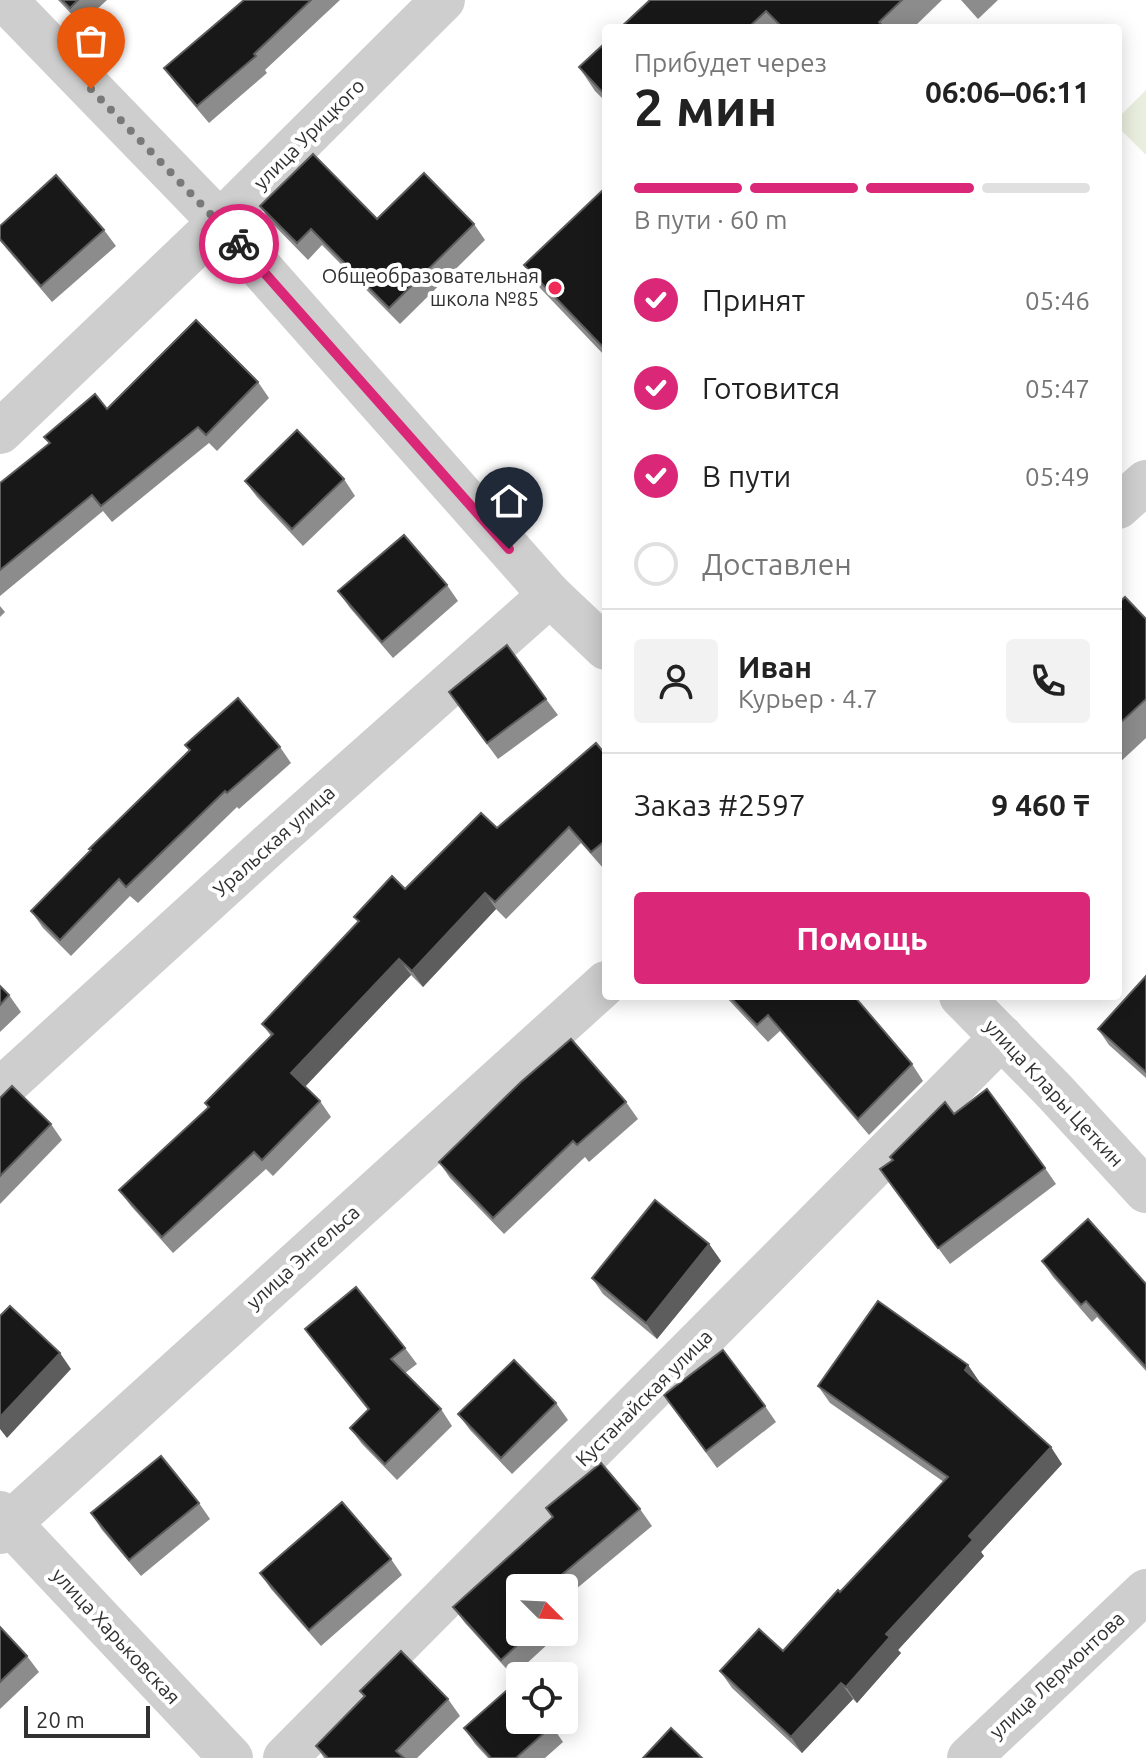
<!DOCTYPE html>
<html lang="ru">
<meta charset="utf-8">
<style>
body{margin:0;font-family:Ubuntu,sans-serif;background:#f2f2f2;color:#222;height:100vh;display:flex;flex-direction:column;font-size:30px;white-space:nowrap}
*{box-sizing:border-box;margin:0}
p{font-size:26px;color:#767676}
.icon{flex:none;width:44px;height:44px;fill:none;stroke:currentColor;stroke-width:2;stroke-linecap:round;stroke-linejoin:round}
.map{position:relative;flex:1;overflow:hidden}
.drawer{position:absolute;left:602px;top:24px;width:520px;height:976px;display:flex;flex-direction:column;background:#fff;border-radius:8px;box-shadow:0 4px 20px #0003}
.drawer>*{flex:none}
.needle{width:52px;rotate:114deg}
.controls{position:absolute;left:506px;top:1574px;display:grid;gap:16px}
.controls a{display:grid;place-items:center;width:72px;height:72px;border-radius:8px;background:#fff;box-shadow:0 4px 20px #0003;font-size:40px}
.scale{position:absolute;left:24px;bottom:20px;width:126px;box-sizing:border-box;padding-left:8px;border:4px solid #313131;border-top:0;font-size:22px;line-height:28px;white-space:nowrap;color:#313131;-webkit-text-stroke:6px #fff;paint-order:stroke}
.pin{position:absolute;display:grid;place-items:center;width:68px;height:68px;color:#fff;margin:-82px -34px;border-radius:50% 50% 50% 0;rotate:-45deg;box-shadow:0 0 8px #0007}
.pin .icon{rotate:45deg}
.courier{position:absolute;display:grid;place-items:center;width:80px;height:80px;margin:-40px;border:6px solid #db2777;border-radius:50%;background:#fff;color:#222;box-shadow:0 2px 10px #0007}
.head em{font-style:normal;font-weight:700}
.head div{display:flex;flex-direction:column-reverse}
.head{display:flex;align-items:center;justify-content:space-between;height:136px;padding:0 32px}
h1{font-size:52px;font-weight:700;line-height:60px}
.bar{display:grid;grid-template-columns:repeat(4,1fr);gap:12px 8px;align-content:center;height:96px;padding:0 32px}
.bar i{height:10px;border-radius:6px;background:#e0e0e0}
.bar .active{background:#db2777}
.bar p{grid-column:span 4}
.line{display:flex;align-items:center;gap:20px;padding:0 32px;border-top:2px solid #e0e0e0}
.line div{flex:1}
.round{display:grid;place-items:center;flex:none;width:84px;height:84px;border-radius:8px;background:#f2f2f2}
ol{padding:0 32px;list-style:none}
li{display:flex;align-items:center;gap:24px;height:88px}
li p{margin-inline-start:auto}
li .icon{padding:8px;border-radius:50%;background:#db2777;color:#fff;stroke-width:4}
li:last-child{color:#767676}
li i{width:44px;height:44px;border:4px solid #e0e0e0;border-radius:50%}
.cta{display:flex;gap:16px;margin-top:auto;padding:16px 32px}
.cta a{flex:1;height:92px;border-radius:8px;background:#db2777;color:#fff;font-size:32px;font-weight:700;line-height:92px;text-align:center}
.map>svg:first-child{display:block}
.green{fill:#e9eede}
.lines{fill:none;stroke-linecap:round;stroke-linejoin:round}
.minor{stroke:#cecece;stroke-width:44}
.wall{fill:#8c8c8c}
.shaded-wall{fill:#5d5d5d}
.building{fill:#181818;stroke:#5d5d5d;stroke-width:2}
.done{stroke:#797979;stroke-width:8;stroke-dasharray:0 14.4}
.route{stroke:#db2777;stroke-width:10}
.poi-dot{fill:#f02a56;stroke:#fff;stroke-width:3}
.labels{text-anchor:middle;stroke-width:8;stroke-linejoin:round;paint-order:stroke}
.street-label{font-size:20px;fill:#313131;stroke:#fff}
.poi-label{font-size:20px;fill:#313131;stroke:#fff;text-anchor:end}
</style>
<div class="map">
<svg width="1146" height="1758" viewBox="0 0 1146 1758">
<rect width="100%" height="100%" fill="#fff"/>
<path class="green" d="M1146,90v65l-28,-28v-9z"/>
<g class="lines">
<g class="minor">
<path d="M5,0l215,222 330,373 56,53"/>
<path d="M0,432l220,-210 223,-222"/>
<path d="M1118,507l28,-25"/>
<path d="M961,996l94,96 91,99"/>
<path d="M0,1090l270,-246 280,-249"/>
<path d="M0,1513l231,245"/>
<path d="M0,1532l606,-549"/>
<path d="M285,1758l717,-721"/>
<path d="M969,1758l177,-167"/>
</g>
</g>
<g class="wall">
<path d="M58,0h49l-26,24z"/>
<path d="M244,0h96l-75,70 2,3 -58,50 -33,-39 -12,-16z"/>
<path d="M650,0h292l-29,28h-293z"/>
<path d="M961,0h37l-20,19z"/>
<path d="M606,42v60l-11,-11 -16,-24z"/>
<path d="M606,187v170l-66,-69 -16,-23z"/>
<path d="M260,206l117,13 97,5 11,16 -85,84 -78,-79 -14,15 -37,-38z"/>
<path d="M0,226l104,4 12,16 -64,56 -52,-61z"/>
<path d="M258,382l11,16 -52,53 -8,-8 -97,79 -9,-11 -103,85v-113l107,-74z"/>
<path d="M344,479l11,17 -52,50 -46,-49 -12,-16z"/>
<path d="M447,585l11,16 -65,57 -43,-50 -12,-17z"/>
<path d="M1118,603l28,16v119l-28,26z"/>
<path d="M0,606l5,6 -5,5z"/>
<path d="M546,699l12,16 -60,44 -38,-51z"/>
<path d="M185,745l95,2 11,16 -52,46 -2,-2 -99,96 -8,-7 -59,60 -28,-28 -12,-17 159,-160z"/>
<path d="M606,755v111l-3,2 -22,-25 -75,76 -10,-10 -73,78 -12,-12 -106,111 15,15 11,16 -58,59 -7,-7 -93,84 -42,-47 -12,-16 89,-82 -3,-5 66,-67 -9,-12 96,-102 -4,-5 51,-28z"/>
<path d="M1146,976v102l-37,-33 -11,-16z"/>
<path d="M0,986l9,9 12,17 -21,20z"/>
<path d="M725,996h129l58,68 11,17 -54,54 -89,-104 -12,11z"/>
<path d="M0,1098l51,26 11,16 -62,64z"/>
<path d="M626,1102l12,17 -49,43 -4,-5 -81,77 -54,-56 -11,-16z"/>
<path d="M954,1114l91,54 11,16 -106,80 -59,-79z"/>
<path d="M709,1244l12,17 -64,78 -54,-45 -11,-16z"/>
<path d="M1042,1261l104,23v87l-49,-54 -5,5 -39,-45z"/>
<path d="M305,1329l100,19 12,16 -12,9 36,36 11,17 -55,54 -35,-36 -12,-16 18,-18 -51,-64z"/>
<path d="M968,1365l11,17 83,82 -81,88 3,4 -86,94 3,3 -44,50 -4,-4 -51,54 -70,-65 -12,-17 63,-20 161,-169 -114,-79 -12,-17z"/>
<path d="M664,1395l101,11 11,16 -59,46z"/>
<path d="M556,1403l12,17 -56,54 -42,-44 -12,-16z"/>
<path d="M199,1503l11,16 -69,57 -39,-46 -11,-17z"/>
<path d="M546,1508l94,1 12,17 -88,73v-11h-44v44h41l-48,44 -48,-53 -12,-16 99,-90z"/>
<path d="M391,1559l11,16 -81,71 -50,-57 -11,-16z"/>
<path d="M564,1619l4,6 -4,4z"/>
<path d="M0,1627l27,29 12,16 -39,37z"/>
<path d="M360,1691l88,8 12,17 -43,42h-93l-8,-12 48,-49z"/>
<path d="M552,1726l11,16 -18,16h-57l-13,-14 -11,-16z"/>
</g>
<g class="shaded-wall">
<path d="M485,893l11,16 -73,78 -11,-16z"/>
<path d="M399,959l12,16 -108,114 -12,-16z"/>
<path d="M709,1244l12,17 -64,78 -11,-16z"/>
<path d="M60,1353l11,16 -64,69 -7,-9v-12z"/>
<path d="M968,1365l11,16 -3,5 -11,-16z"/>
<path d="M1051,1447l11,17 -81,88 3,4 -86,94 3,3 -44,50 -11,-16 40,-53 83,-98z"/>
<path d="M841,1683l12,16 -51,54 -11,-16z"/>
</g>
<g class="building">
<path d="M62,0h16l-8,8z"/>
<path d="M244,0h67l-57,54 2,2 -59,50 -33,-38z"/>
<path d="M650,0h252l-23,22 5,6h-101l-17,-17 -18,17h-128z"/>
<path d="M606,42v54l-27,-29z"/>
<path d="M313,154l64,65 47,-46 50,51 -85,84 -78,-79 -14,14 -37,-37z"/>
<path d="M56,175l48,55 -63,56 -41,-47v-13z"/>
<path d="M606,187v155l-4,4 -78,-81z"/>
<path d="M196,320l62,62 -52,53 -8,-8 -97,79 -9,-11 -92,75v-87l50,-40 -6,-6 51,-43 12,15z"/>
<path d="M297,430l47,49 -52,50 -47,-48z"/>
<path d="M404,535l43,50 -65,57 -44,-51z"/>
<path d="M1125,597l21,22v80l-28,26v-122z"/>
<path d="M507,645l39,54 -59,44 -38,-51z"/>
<path d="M238,698l42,49 -53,46 -2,-2 -99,96 -7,-8 -59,61 -29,-29 60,-61 -2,-1 101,-99 -5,-5z"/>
<path d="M596,743l10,12v85l-15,12 -22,-25 -74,75 -10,-9 -73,78 -13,-12 -108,114 29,28 -58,59 -8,-8 -92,85 -43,-47 90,-83 -4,-4 68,-69 -11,-10 97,-103 -5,-4 38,-41 13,13 76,-76 16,15z"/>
<path d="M1146,976v96l-48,-43z"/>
<path d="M0,986l9,9 -9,10z"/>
<path d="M729,996h125l58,68 -54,55 -90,-104 -11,10z"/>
<path d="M571,1039l55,63 -49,43 -4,-4 -80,77 -54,-56 82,-80z"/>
<path d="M12,1086l39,38 -51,52v-78z"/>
<path d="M987,1089l58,79 -107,80 -58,-79 13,-9 -3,-3 55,-55 9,12z"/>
<path d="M655,1200l54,44 -63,79 -54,-45z"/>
<path d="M1088,1219l58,65v83l-60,-66 -5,4 -39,-44z"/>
<path d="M356,1287l49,61 -14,11 50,50 -56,55 -35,-36 19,-19 -64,-80z"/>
<path d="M878,1301l90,64 -3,5 86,77 -82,89 4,4 -87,94 4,3 -44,50 -5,-4 -50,54 -71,-66 39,-42 24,22 55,-61 2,2 108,-115 -130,-91z"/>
<path d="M10,1306l50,47 -60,64v-101z"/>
<path d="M723,1350l42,56 -59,45 -42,-56z"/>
<path d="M514,1360l42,43 -55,55 -43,-44z"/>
<path d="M161,1456l38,47 -70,57 -38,-47z"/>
<path d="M601,1463l39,46 -94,79h-26v44h12l-31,28 -48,-53 100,-90 -7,-9z"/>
<path d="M342,1502l49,57 -82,71 -49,-57z"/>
<path d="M0,1627l27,29 -27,26z"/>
<path d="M401,1651l47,48 -52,52 8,7h-76l-12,-12 49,-50 -5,-5z"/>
<path d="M514,1684l6,7v29h26l6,6 -36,32h-25l-27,-30z"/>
<path d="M671,1728l31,30h-59z"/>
</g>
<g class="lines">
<path class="done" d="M91,89l148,155"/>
<path class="route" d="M239,244l270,305"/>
</g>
<circle class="poi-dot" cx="555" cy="288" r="8"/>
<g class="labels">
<g class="street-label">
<text transform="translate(309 134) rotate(-45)" y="7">улица Урицкого</text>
<text transform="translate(274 841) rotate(-42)" y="7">Уральская улица</text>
<text transform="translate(1054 1093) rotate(47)" y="7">улица Клары Цеткин</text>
<text transform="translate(303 1257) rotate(-42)" y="7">улица Энгельса</text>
<text transform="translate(644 1398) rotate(-45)" y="7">Кустанайская улица</text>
<text transform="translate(116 1636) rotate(47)" y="7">улица Харьковская</text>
<text transform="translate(1057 1675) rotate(-43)" y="7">улица Лермонтова</text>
</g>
<g class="poi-label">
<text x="539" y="283">Общеобразовательная<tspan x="539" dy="23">школа №85</tspan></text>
</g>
</g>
</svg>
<div class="controls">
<a><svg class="needle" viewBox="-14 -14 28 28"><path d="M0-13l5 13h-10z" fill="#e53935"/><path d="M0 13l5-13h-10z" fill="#767676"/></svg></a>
<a><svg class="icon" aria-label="locate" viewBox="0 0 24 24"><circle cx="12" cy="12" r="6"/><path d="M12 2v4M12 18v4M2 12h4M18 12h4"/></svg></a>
</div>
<div class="scale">20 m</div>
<div class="pin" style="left:91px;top:89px;background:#ea580c"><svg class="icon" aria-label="bag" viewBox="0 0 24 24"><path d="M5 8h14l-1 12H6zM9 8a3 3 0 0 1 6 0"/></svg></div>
<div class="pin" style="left:509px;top:549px;background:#1f2937"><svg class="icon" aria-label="home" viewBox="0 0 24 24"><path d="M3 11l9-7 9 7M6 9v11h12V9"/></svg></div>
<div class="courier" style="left:239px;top:244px"><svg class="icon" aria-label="bike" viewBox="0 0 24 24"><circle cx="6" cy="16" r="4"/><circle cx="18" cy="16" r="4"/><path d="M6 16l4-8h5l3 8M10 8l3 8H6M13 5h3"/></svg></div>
<section class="drawer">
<div class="head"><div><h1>2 мин</h1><p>Прибудет через</p></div><em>06:06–06:11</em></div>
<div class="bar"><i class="active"></i><i class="active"></i><i class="active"></i><i></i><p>В пути · 60 m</p></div>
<ol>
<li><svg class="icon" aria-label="check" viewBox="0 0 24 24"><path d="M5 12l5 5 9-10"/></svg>Принят<p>05:46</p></li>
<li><svg class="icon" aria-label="check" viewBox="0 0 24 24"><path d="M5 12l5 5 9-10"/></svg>Готовится<p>05:47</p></li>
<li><svg class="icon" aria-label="check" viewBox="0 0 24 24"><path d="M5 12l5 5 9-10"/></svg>В пути<p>05:49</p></li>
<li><i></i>Доставлен</li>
</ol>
<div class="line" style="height:144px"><a class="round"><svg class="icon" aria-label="person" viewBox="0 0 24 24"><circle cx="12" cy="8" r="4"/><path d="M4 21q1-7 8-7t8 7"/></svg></a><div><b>Иван</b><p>Курьер · 4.7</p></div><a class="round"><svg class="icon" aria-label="phone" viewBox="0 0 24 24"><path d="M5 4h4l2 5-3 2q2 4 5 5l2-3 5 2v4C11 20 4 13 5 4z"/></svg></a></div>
<div class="line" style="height:104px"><div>Заказ #2597</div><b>9 460 ₸</b></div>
<div class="cta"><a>Помощь</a></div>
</section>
</div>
